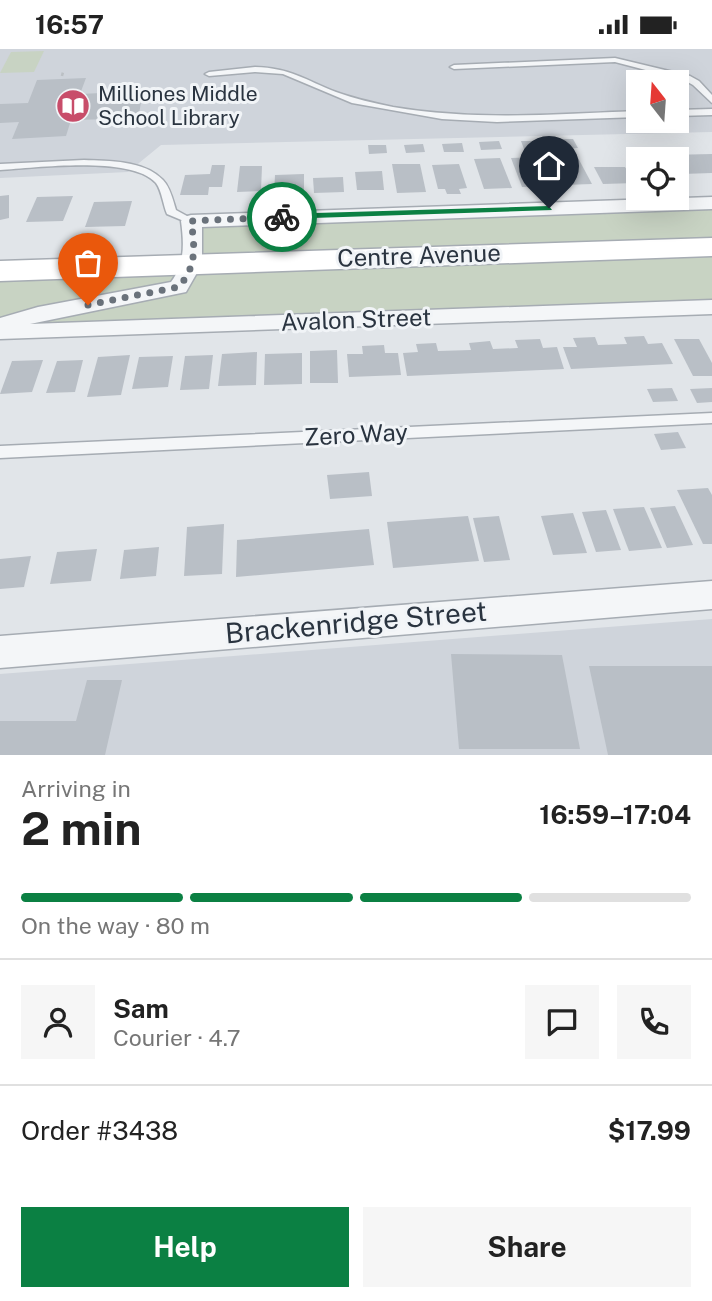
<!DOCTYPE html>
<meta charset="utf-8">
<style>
body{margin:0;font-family:"Public Sans",sans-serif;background:#f6f6f6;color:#222;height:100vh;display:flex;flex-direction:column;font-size:26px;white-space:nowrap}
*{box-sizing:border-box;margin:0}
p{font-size:23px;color:#767676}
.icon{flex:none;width:38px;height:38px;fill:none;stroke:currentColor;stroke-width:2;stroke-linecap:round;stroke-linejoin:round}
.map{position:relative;height:706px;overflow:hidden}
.sheet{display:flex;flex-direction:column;background:#fff;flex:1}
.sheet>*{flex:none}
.needle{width:46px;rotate:343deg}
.buttons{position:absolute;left:626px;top:21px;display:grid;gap:14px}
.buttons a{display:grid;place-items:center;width:63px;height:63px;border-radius:0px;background:#fff;box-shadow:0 7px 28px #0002;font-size:35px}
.pin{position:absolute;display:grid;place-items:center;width:60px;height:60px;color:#fff;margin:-72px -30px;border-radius:50% 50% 50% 0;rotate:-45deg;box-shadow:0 0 7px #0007}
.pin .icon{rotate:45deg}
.courier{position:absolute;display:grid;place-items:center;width:70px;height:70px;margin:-35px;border:5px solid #0b8043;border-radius:50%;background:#fff;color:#222;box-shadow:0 2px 9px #0007}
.headline em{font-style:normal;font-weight:700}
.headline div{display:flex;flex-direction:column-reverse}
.headline{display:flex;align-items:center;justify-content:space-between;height:119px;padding:0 21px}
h1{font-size:46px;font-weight:700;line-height:52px}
.bar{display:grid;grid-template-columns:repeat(4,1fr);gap:10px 7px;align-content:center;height:84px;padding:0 21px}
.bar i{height:9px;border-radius:5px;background:#e0e0e0}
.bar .on{background:#0b8043}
.bar p{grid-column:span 4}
.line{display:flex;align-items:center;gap:18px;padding:0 21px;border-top:2px solid #e0e0e0}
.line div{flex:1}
.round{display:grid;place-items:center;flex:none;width:74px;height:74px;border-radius:0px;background:#f6f6f6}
.cta{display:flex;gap:14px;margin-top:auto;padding:14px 21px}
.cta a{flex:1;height:80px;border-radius:0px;background:#0b8043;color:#fff;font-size:28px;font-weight:700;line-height:80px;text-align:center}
.cta a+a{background:#f6f6f6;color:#222}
.status{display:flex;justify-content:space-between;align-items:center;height:49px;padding:0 35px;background:#fff;direction:ltr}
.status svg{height:19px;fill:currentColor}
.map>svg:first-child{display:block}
.built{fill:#cfd4db;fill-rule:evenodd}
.green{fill:#c8d3c3}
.building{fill:#b9bfc6}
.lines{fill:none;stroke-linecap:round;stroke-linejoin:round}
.lane-casing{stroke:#a6acb3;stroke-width:3}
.street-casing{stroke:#a6acb3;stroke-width:3}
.secondary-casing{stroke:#a6acb3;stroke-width:3}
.path{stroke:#bbc0c4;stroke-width:2.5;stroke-dasharray:3.5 3.5;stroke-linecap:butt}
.lane{fill:#f4f6f8;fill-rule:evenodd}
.street{fill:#f4f6f8;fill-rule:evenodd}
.secondary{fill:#fff;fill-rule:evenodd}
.route{fill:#0b8043}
.done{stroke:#6a727b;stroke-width:7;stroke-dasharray:0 12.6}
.labels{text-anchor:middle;stroke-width:6;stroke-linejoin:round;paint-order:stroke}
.far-poi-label{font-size:21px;fill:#2a3440;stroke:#f1f4f7;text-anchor:start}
.street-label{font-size:24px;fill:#2a3440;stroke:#f1f4f7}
.near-street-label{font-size:28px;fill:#2a3440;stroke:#f1f4f7}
</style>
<div class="status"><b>16:57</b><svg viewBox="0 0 49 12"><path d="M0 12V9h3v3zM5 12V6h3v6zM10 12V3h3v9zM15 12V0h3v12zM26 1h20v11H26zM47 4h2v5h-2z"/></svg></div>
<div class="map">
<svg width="712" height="706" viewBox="0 0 712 706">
<rect width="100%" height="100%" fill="#e1e5e9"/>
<g class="built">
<path d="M0,0h712v83l-551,13 -33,27 -128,6zM639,33h38v39h-38z"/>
<path d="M712,570v136h-712v-81z"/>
</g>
<g class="green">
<path d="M44,2l-10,21 -34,1 11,-21z"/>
<path d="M712,154v104l-712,27v-63l193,-7 -2,-43z"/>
</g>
<g class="building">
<path d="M86,29l-6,16 63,-3 -4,23 -24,5 -44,1 -5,16 -54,3 7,-17 -19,1v-19l28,-1 9,-23z"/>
<path d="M557,90h16l5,9 -16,1z"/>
<path d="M499,92l3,8 -21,1 -2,-8z"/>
<path d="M521,92h17l4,8h-18z"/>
<path d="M462,94l2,9h-20l-2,-8z"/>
<path d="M423,95l2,8 -19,1 -2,-8z"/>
<path d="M368,96h18l1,8 -18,1z"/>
<path d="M712,105v19l-30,1 -5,-7v-8h-5l-3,-4z"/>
<path d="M577,107l15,28 -28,1 -13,-28z"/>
<path d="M539,108l13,29 -30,1 -11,-29z"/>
<path d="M500,109l12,30 -28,1 -10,-30z"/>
<path d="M392,115h28l6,28 -29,1z"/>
<path d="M459,115l8,24 -8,1 2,5h-14l-2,-5h-7l-6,-24z"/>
<path d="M212,116h13l-3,22h-13l-1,8h-28l5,-20 25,-1z"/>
<path d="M240,117h22l-1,25 -24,1z"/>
<path d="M594,118h31l11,16 -33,1z"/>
<path d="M382,122l2,19h-27l-2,-18z"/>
<path d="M304,125v20l-30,1 1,-20z"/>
<path d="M343,128l1,15 -30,1 -1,-15z"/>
<path d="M9,146v23l-9,2v-24z"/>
<path d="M73,147l-10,25 -37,1 11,-25z"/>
<path d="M132,152l-7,25 -40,1 9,-25z"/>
<path d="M644,287l4,8 14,-1 11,21 -102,5 -8,-22h14l-4,-9 22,-1 3,8 29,-1 -3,-7z"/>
<path d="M540,290l3,9 14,-1 7,22 -157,7 -4,-23 15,-1 -2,-8 20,-1 2,8 33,-1 -2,-7 21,-2 3,8 25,-1 -3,-8z"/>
<path d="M674,290h25l13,24v13h-19z"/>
<path d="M384,296l1,8h13l3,22 -52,2 -2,-23h16l-1,-8z"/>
<path d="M337,301l1,33h-28v-32z"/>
<path d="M257,303l-1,33 -38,1 4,-32z"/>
<path d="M302,304v31l-38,1 1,-31z"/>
<path d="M130,306l-9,40 -34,2 11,-40z"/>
<path d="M213,306l-4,34 -29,1 5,-34z"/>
<path d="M173,307l-5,31 -36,2 7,-32z"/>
<path d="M43,311l-11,32 -32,2 12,-33z"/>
<path d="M83,311l-8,32 -29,1 11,-32z"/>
<path d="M672,339l6,13 -25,1 -6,-13z"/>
<path d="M712,339v14l-15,1 -7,-14z"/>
<path d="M678,383l8,16 -25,2 -7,-16z"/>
<path d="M369,423l3,24 -42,3 -3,-24z"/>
<path d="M708,439l4,7v49h-9l-26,-54z"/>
<path d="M675,457l18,39 -26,3 -17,-40z"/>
<path d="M644,458l18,41 -33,3 -16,-42z"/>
<path d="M606,461l15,40 -25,2 -14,-40z"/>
<path d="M573,464l14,40 -34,2 -12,-39z"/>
<path d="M468,467l11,45 -86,7 -6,-46z"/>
<path d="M499,467l11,44 -26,2 -11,-44z"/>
<path d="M224,475l-2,50 -38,2 3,-49z"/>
<path d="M369,480l5,36 -138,12 1,-37z"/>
<path d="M159,498l-3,29 -36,3 4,-29z"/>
<path d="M97,500l-6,32 -41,3 7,-32z"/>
<path d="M31,507l-7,31 -24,2v-30z"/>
<path d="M451,605l111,1 18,94h-121z"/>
<path d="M589,617h123v89h-104z"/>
<path d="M87,631h35l-17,75h-105v-34h76z"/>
</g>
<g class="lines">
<g class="lane-casing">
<g id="lane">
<path d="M615,9l75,18 9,5 13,14v8l-19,-18 -9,-5 -69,-18 -161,7 -4,-2 4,-2z"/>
<path d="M255,18c36,1 50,13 81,25 19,7 38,11 57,15 82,14 163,7 246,4v6l-142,5 -55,-3 -90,-16 -69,-29 -28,-2 -46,4 -4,-2 4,-2z"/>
<path d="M712,60v6l-35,1v-6z"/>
<path d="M84,111c25,1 60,0 79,20 7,7 10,20 13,30l20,11 -5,3 -24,-10c-4,-9 -5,-23 -11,-31 -25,-28 -121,-15 -156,-13v-6z"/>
<path d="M712,364v10l-712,35v-12z"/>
</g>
</g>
<g class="street-casing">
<g id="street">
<path d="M712,148v12l-510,18v37l-16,28 -156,32 682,-24v14l-712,25v-21l38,-11 133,-25c14,-18 13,-39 10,-61l3,-4 7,-2z"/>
<path d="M712,532v28l-712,59v-32z"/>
</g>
</g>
<g class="secondary-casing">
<path id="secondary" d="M712,189v18l-712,25v-20z"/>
</g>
<path class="path" d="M62,27l1,-4"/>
<use href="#lane" class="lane"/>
<use href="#street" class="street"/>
<use href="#secondary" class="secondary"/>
</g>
<path class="route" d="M549,157l3,4 -270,9 -4,-2 4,-3z"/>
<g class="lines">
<path class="done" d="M88,256l90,-18c19,-19 17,-41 13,-66l91,-4"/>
</g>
<defs>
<g id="library-disc" transform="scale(1.75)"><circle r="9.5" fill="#c84d6a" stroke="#f1f4f7"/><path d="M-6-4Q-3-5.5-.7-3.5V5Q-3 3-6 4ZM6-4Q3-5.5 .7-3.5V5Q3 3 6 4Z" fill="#fff"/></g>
</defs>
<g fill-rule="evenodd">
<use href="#library-disc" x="73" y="57"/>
</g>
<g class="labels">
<g class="far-poi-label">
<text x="98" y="52">Milliones Middle<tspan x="98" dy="24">School Library</tspan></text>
</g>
<g class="street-label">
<text transform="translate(419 207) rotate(-2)" y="8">Centre Avenue</text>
<text transform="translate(356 271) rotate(-2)" y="8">Avalon Street</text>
<text transform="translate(356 386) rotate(-3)" y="8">Zero Way</text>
</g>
<g class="near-street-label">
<text transform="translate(356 573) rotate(-5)" y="10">Brackenridge Street</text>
</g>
</g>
</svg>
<div class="buttons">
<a><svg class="needle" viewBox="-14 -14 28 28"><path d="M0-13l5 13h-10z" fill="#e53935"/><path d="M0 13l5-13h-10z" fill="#767676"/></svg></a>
<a><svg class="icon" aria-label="locate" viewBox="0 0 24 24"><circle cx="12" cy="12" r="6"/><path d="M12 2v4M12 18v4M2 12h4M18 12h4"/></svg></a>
</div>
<div class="pin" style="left:88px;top:256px;background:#ea580c"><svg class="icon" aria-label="bag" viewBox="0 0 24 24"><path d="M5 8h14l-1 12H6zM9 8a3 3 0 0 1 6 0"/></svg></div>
<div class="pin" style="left:549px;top:159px;background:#1f2937"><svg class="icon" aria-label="home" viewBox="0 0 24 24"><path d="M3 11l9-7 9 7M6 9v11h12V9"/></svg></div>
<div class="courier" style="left:282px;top:168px"><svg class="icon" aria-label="bike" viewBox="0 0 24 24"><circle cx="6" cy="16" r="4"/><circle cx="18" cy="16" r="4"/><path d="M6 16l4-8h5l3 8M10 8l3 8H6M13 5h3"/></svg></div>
</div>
<section class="sheet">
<div class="headline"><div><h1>2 min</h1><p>Arriving in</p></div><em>16:59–17:04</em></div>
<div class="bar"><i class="on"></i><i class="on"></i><i class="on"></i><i></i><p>On the way · 80 m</p></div>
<div class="line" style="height:126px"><a class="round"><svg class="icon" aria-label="person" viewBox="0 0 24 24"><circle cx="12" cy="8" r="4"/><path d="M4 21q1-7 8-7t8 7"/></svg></a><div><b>Sam</b><p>Courier · 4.7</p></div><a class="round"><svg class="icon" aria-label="chat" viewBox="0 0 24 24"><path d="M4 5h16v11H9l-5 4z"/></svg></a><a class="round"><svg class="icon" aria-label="phone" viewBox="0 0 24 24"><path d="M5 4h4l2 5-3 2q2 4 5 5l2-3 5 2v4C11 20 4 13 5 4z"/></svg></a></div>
<div class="line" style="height:91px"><div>Order #3438</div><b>$17.99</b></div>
<div class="cta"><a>Help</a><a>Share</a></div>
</section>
